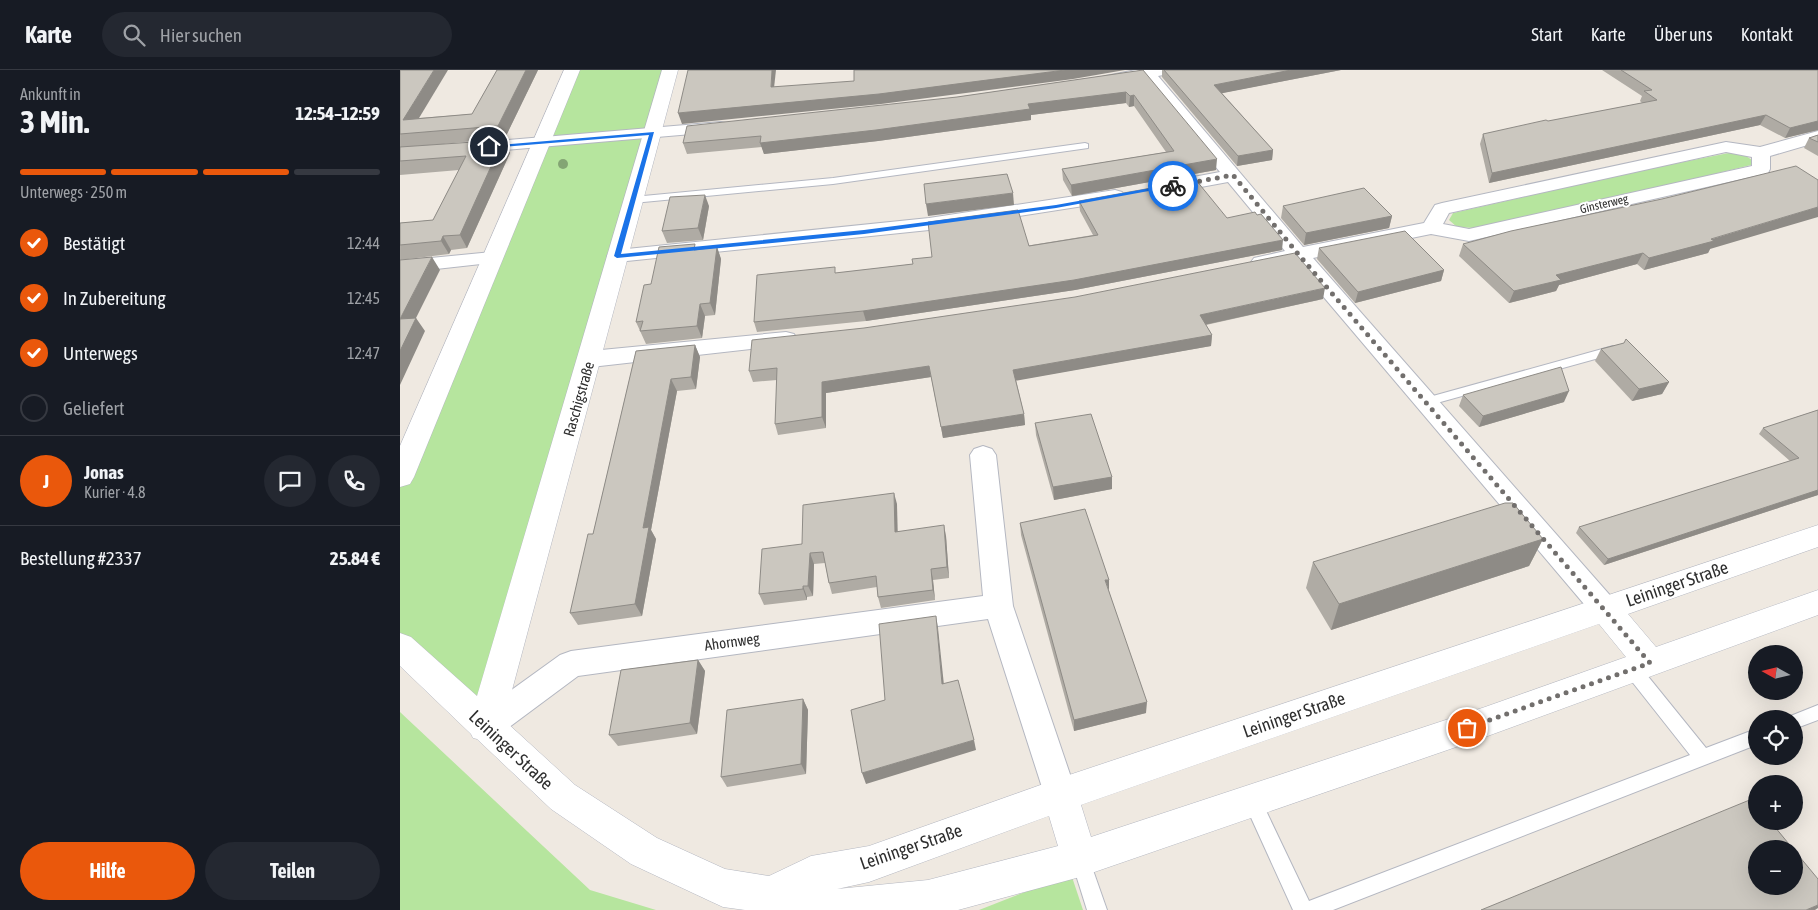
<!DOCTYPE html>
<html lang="de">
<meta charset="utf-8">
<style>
body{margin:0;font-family:"Asap Condensed",sans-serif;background:#242831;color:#f1f3f6;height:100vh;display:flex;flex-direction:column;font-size:19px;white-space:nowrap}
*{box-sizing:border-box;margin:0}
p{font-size:16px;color:#9ea1a6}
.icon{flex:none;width:28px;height:28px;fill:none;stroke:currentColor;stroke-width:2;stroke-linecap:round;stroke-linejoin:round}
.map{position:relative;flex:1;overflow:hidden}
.panel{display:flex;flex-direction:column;background:#171b24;width:400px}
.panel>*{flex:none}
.needle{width:32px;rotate:278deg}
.controls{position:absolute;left:1348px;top:575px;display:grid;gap:10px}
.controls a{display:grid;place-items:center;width:55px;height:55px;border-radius:50%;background:#171b24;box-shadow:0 5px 20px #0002;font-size:25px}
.pin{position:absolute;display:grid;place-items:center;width:42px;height:42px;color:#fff;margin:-21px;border:2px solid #fff;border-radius:50%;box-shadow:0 1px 5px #0007}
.courier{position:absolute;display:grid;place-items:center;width:50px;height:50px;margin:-25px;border:4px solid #1a73e8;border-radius:50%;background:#fff;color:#222;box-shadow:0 1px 6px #0007}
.headline em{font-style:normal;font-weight:700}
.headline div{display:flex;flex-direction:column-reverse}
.headline{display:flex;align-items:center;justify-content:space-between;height:85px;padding:0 20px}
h1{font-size:32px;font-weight:700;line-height:38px}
.bar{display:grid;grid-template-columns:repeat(4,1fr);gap:8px 5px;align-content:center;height:60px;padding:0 20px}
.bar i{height:6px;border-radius:4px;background:#363941}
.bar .active{background:#ea580c}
.bar p{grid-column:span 4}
.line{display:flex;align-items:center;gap:12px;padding:0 20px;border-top:1px solid #363941}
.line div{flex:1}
.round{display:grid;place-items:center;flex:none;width:52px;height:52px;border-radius:26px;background:#242831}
ol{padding:0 20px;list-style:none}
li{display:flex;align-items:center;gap:15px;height:55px}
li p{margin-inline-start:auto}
li .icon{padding:5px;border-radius:50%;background:#ea580c;color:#fff;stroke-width:4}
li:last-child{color:#9ea1a6}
li i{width:28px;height:28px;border:2px solid #363941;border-radius:50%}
.button{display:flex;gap:10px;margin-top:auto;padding:10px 20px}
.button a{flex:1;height:58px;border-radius:30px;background:#ea580c;color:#fff;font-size:20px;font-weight:700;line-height:58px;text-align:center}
.button a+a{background:#242831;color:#f1f3f6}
header{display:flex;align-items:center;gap:30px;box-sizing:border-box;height:70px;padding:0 25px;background:#171b24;border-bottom:1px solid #363941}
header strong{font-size:24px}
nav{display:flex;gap:28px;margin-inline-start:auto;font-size:18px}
.search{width:350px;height:45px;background:#242831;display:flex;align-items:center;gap:12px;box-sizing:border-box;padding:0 18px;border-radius:28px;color:#9ea1a6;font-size:19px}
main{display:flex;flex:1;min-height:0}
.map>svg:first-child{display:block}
.green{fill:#b6e59e}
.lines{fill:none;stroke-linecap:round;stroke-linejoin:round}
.service-casing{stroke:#b4b7c1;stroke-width:2}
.minor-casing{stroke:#b4b7c1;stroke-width:2}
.tertiary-casing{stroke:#b4b7c1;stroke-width:1}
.service{fill:#fff;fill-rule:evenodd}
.minor{fill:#fff;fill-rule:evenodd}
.tertiary{fill:#fff;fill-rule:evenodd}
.tree{fill:#84a574}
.wall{fill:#afaba4}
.shaded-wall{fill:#8e8b86}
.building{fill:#cbc7bf;stroke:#8e8b86}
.route{fill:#1a73e8}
.done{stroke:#726f6d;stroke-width:5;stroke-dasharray:0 9}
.labels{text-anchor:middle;stroke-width:4;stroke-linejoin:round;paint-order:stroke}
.far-street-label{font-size:12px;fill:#2e2e2e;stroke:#fff}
.street-label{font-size:15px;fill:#2e2e2e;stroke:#fff}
.near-street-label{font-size:18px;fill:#2e2e2e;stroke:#fff}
</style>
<header>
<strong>Karte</strong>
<div class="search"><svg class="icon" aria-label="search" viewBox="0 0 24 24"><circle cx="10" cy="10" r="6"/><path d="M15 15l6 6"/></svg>Hier suchen</div>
<nav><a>Start</a><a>Karte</a><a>Über uns</a><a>Kontakt</a></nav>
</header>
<main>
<section class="panel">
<div class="headline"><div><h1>3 Min.</h1><p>Ankunft in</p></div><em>12:54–12:59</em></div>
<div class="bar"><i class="active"></i><i class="active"></i><i class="active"></i><i></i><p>Unterwegs · 250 m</p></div>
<ol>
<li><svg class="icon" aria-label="check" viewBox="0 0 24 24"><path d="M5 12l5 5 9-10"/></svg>Bestätigt<p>12:44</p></li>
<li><svg class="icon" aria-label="check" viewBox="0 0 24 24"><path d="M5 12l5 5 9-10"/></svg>In Zubereitung<p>12:45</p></li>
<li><svg class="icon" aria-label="check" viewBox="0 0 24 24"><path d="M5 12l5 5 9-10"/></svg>Unterwegs<p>12:47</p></li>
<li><i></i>Geliefert</li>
</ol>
<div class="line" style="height:90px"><b class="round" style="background:#ea580c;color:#fff">J</b><div><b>Jonas</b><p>Kurier · 4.8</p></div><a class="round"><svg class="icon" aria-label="chat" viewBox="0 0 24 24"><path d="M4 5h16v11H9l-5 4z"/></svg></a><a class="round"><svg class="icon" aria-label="phone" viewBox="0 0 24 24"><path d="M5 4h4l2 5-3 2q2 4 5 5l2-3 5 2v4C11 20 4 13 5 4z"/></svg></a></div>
<div class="line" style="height:65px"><div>Bestellung #2337</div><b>25.84 €</b></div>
<div class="button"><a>Hilfe</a><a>Teilen</a></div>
</section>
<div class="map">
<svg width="1418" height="840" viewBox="0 0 1418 840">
<rect width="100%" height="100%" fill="#efe9e1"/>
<g class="green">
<path d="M172,0h98l-185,657 -85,-81v-169z"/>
<path d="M1334,82l9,2 9,6 -1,5 -86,21 -190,42 -18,-1 -8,-7 4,-7 189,-43z"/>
<path d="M0,642l190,178 66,20h-256z"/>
<path d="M671,804l12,36h-104z"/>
</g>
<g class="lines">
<g class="service-casing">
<g id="service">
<path d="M685,73l3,1v4l-255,36 -200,19 -5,-3 5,-3 200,-19z"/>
<path d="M1213,276l6,4 -2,3 -191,53 -6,-4 2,-3z"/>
<path d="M1232,592l6,2 68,84 50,-19v16l-423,165h-40l-50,-110 3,-6 6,-2 6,2 51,107 381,-146 -64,-81 -2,-5 2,-5z"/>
<path d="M1418,635v15l-24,9v-10h-7l1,-2z"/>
<path d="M680,780l7,3 20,57h-20l-16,-51 2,-6z"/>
</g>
</g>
<g class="minor-casing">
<g id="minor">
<path d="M736,0h40l-2,3 -16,3 145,171 121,-24 11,-18 7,-2 284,-61 34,5 58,-16v11l-48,14v13l-2,4 -299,68 -38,-7 -118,24 302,343 5,8 -5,8 -10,4 -10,-4 -301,-355 -33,6 -7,-2 -3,-4 3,-4 31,-7 -57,-69 -65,12 -7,-2 -2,-4 2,-4 64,-12 -77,-93 -31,5 -6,-2 -2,-3 2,-3zM1326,82l26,5v9l-283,63 -26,-5 6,-11z"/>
<path d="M321,52l6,1 3,4 -3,4 -327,28v-10z"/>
<path d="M715,120l7,2 3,4 -3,4 -193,30 -312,32 -7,-2 -3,-4 3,-4 7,-2 312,-32z"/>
<path d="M92,182l7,2 3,4 -3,4 -99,11v-12z"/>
<path d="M386,262l8,2 3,5 -3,5 -203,23 -8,-3 -4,-5 4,-5 8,-3z"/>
<path d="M583,376l9,3 4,6 17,151 64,189 -5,11 -12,5 -12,-5 -60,-187 -410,57 -82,61 -11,4 -11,-4 -5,-10 5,-10 86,-62 11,-4 412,-55 -13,-141 4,-6z"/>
</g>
</g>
<g class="tertiary-casing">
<g id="tertiary">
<path d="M164,0h16l-166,407 -4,7 -10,3v-41z"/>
<path d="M262,0h16l-174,650 71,65 82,53 68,31 44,7 42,-20 58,-10 191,-68 758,-253v22l-190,67 28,33 162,-57v25l-333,122 -405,140 -122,33h-213l-22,-3 -13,-6 -79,-37 -80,-55 -74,-70 -4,-1 -2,-4 -71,-68v-33l11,4 66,59zM1199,554l27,33 -141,50 -394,130 -10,-32zM649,746l9,30 -130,34 -91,9 32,-7z"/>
</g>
</g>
<use href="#service" class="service"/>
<use href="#minor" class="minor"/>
<use href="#tertiary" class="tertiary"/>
</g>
<circle class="tree" cx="163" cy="94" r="5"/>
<g class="wall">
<path d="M0,0l19,48 53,-4 25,-44h41l-33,68 -82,8 80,-6 7,13 -43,95 -16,2 -2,4 -49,6v-37l33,-3 26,-50 -59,5z"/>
<path d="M743,0l73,100 -144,26 -9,-16 -1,-11 104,-17 -32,-46 -5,1 -3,-4 -95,12v5l-153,21 -114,13 -2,-7 -75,7 -4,-11 274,-46z"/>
<path d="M762,0h179l-119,23 51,57 -1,10 -35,6 -75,-89z"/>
<path d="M1202,0h216v60l-33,8 -25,-13 -271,58 -9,-39 3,-10 159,-31 -2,-2 2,-5z"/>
<path d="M1418,65v21l-14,-8 5,-10z"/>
<path d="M679,131l148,17 55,32 -207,40 -209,31 -109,11 -3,-10 83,-49 76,-9 180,-29 -13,-24z"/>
<path d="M309,136l-6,34 -36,3 -5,-12z"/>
<path d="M883,136l109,10 -3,12 -85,17 -23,-27z"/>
<path d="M1063,174l247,5 -2,4 -64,17 -7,-6 -78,21 -3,6 -47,12 -50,-47z"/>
<path d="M317,177l4,12 -6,56 -10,1 -3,22 -56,6 -10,-22 15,-38 46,-35z"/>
<path d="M919,178l125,22 -3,11 -86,22 -38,-44z"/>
<path d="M923,229l-117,26 6,10 -1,11 -195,34 8,34 1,11 -82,13 -12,-61 -105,16v35l-48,7 -3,-11 2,-44 -24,2 -4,-11z"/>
<path d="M295,275l5,12 -4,32 -19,2 -26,139 5,9 -14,77 -64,9 -8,-12 23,-79 43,-183z"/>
<path d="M1201,279l68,33 -7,12 -30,7 -37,-40z"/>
<path d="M1063,325l101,7 -85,25 -20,-21z"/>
<path d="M1418,340v85l-214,70 -28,-32 3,-6 211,-66 -31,-27 4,-6z"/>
<path d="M635,353l77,54v12l-58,11 -18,-65z"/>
<path d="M497,434v27l49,5 3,42 -16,2 2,20 -54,8 -3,-11 -1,-10 -45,7 -3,-11 -4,-20 -11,1 -1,32 -6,1v3l-43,5 -5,-11 43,-50z"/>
<path d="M620,453l89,68 37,122 -72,18 -53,-196z"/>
<path d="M1143,469l-14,27 -198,64 -25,-42 7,-26z"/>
<path d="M298,590l7,11 -8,63 -79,12 -9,-11z"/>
<path d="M403,629l5,11 -2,64 -79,13 -6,-10z"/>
</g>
<g class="shaded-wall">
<path d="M34,0h14l-38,63 -7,-13z"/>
<path d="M126,0h12l-33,68 -7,-12z"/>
<path d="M372,0h4l-3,27 -2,-10z"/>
<path d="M665,0h60l-52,9 -192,25 -199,20 -4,-11z"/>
<path d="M891,0h50l-128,25 1,-10z"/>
<path d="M726,22v11l-95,12v5l-153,21 -114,13 -4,-11 268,-39z"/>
<path d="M734,25v11l-5,1 1,-11z"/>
<path d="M1366,45l-6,10 -271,58 3,-10z"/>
<path d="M1418,51v9l-33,8 5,-10z"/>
<path d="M103,70l7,13 -43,95 -7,-13z"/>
<path d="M873,80l-1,10 -35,6 1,-10z"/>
<path d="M817,89l-1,11 -144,26 -1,-11z"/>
<path d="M613,123l1,12 -86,11 -2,-12z"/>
<path d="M305,125l4,11 -6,34 -5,-12z"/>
<path d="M1418,137v10l-108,32 -2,4 -64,17 5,-12z"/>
<path d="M992,146l-3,12 -85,17 2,-12z"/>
<path d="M43,166l8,14 -2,4 -8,-13z"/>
<path d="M883,170l-1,10 -207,40 -209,31 -3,-10z"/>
<path d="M317,177l4,12 -6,56 -5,-12z"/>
<path d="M1243,183l-6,11 -78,21 -3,6 -47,12 5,-12 42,-16z"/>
<path d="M32,187l8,13 -24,48 9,13 -25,54v-66z"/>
<path d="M1044,200l-3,11 -86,22 3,-11z"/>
<path d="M925,218l-2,11 -124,27 1,-11z"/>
<path d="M300,234l5,12 -3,22 -5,-12z"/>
<path d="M812,265l-1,11 -197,35 -1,-11z"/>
<path d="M295,275l5,12 -4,32 -5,-12z"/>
<path d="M529,296l2,11 -105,16v35l-4,-11v-35z"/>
<path d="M271,309l6,12 -26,139 5,9 -14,77 -7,-12 8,-76z"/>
<path d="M1269,312l-7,12 -30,7 7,-12z"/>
<path d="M1169,321l-5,11 -85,25 4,-11z"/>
<path d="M624,344l1,11 -82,13 -2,-11z"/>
<path d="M712,407v12l-58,11 -1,-13z"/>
<path d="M1418,420v5l-214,70 4,-6z"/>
<path d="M494,423l3,11 1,39 -3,-11z"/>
<path d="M544,455l2,11 3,42 -2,-11z"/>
<path d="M1143,469l-14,27 -198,64 8,-26z"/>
<path d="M410,483l4,11 -1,32 -5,-10z"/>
<path d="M531,499l2,11 2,20 -2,-10z"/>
<path d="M705,510h4v11z"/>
<path d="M403,516l4,11v3l-4,-11z"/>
<path d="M536,546l2,12 7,67 -3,-11z"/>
<path d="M298,590l7,11 -8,63 -7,-11z"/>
<path d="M403,629l5,11 -2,64 -5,-10z"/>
<path d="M747,632l-1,11 -72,18v-11z"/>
<path d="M574,670l2,10 -110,34 -4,-11z"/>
<path d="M1418,835v3l-3,2h-9z"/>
</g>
<g class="building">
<path d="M0,0h34l-31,50 69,-6 25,-44h29l-28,56 -98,8z"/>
<path d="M288,0h84l-1,17 83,-6v-11h211l-186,24 -201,19z"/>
<path d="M743,0l74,89 -146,26 -9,-16 112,-18 -40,-56 -4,1 -4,-4 -98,12 2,5 -154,21 -116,13 1,-7 -78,7 4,-17 270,-29z"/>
<path d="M764,0h127l-77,15 59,65 -35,6z"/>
<path d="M1221,0h197v51l-28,7 -24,-13 -274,58 -9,-39 63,-14 2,1 109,-21 -13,-9 8,-1z"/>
<path d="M1418,65v7l-9,-4z"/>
<path d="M103,70l-43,95 -17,1 -2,5 -41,4v-22l33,-3 33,-64 -66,5v-14z"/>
<path d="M1396,96l22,14v27l-107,32 3,2 -65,17 -6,-5 -87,22 5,5 -47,11 -51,-47 48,-13 151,-32z"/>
<path d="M607,104l6,19 -87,11 -2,-20z"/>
<path d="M796,110l31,38 28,-6 2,3 4,-1 22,26 -209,40 -211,31 -109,11 3,-47 78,-8v6l78,-9 -1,-5 20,-2 -4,-35 90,-12 11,36 69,-11 -19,-34z"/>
<path d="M964,118l28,28 -86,17 -23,-27z"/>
<path d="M305,125l-7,33 -36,3 8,-34z"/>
<path d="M1005,161l39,39 -86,22 -39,-44z"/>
<path d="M295,174l-1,6 23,-3 -7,56 -10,1 -3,22 -57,5 3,-10 -7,1 8,-37 7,-1 8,-37z"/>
<path d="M895,183l30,35 -125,27 12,20 -199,35 11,44 -83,13 -12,-61 -107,16v35l-47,7 2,-56 -28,3 3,-31 112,-12 211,-31z"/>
<path d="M32,187l-32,62v-59z"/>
<path d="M16,248l-16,33v-32z"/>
<path d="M1226,269l43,43 -30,7 -38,-40 23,-6z"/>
<path d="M295,275l-4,32 -20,2 -28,149 6,-1 -14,77 -65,9 18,-79h5l43,-183z"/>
<path d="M1161,297l8,24 -86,25 -20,-21z"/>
<path d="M1418,340v80l-210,69 -29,-32 220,-69 -36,-30z"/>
<path d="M691,344l21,63 -59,10 -18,-64z"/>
<path d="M494,423l1,39 49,-7 3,42 -16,2 2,21 -55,7 -2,-21 -47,7 -6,-31 -13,1 -2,33h-5v3l-44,5 3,-45 40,-5 1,-39z"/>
<path d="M1105,433h8l30,36 -204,65 -26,-42z"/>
<path d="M685,439l24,71h-4l42,122 -73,18 -54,-197z"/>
<path d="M536,546l6,68 16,-4 16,60 -112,33 -11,-63 34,-10 -6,-76z"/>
<path d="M298,590l-8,63 -81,12 12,-65z"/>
<path d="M403,629l-2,65 -80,13 6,-67z"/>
<path d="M1352,729l4,6v16h14l23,28h-37v37h38v-36l24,29v26l-12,5h-325z"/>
</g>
<path class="route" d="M254,62l-33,122 243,-24 192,-25 117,-21 3,2 -120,22 -192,26 -247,24 -3,-2 35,-121 -160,13 -3,-2z"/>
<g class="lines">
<path class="done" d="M773,116l60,-11 66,80 351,408 -183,65"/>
</g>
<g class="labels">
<g class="far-street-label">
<text transform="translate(1204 134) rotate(-13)" y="4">Ginsterweg</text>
</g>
<g class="street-label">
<text transform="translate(179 329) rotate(-74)" y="5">Raschigstraße</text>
<text transform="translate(332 572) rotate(-8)" y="5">Ahornweg</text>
</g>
<g class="near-street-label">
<text transform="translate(1277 514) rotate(-19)" y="6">Leininger Straße</text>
<text transform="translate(894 645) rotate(-19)" y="6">Leininger Straße</text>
<text transform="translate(111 680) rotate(43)" y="6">Leininger Straße</text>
<text transform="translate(511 777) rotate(-19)" y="6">Leininger Straße</text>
</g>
</g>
</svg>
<div class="controls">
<a><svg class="needle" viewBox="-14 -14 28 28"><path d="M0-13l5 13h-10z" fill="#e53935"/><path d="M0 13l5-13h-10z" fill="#9ea1a6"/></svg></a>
<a><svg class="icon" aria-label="locate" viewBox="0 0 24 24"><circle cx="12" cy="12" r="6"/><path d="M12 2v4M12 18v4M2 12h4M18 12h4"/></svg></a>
<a>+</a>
<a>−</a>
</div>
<div class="pin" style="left:1067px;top:658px;background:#ea580c"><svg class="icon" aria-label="bag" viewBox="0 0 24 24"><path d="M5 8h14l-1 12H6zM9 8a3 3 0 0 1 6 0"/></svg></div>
<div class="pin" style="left:89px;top:76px;background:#1f2937"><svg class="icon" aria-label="home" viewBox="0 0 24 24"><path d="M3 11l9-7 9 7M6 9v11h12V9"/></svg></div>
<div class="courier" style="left:773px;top:116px"><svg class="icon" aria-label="bike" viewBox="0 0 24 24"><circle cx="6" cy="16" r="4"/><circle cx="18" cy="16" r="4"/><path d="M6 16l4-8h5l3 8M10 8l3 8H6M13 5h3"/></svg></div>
</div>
</main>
